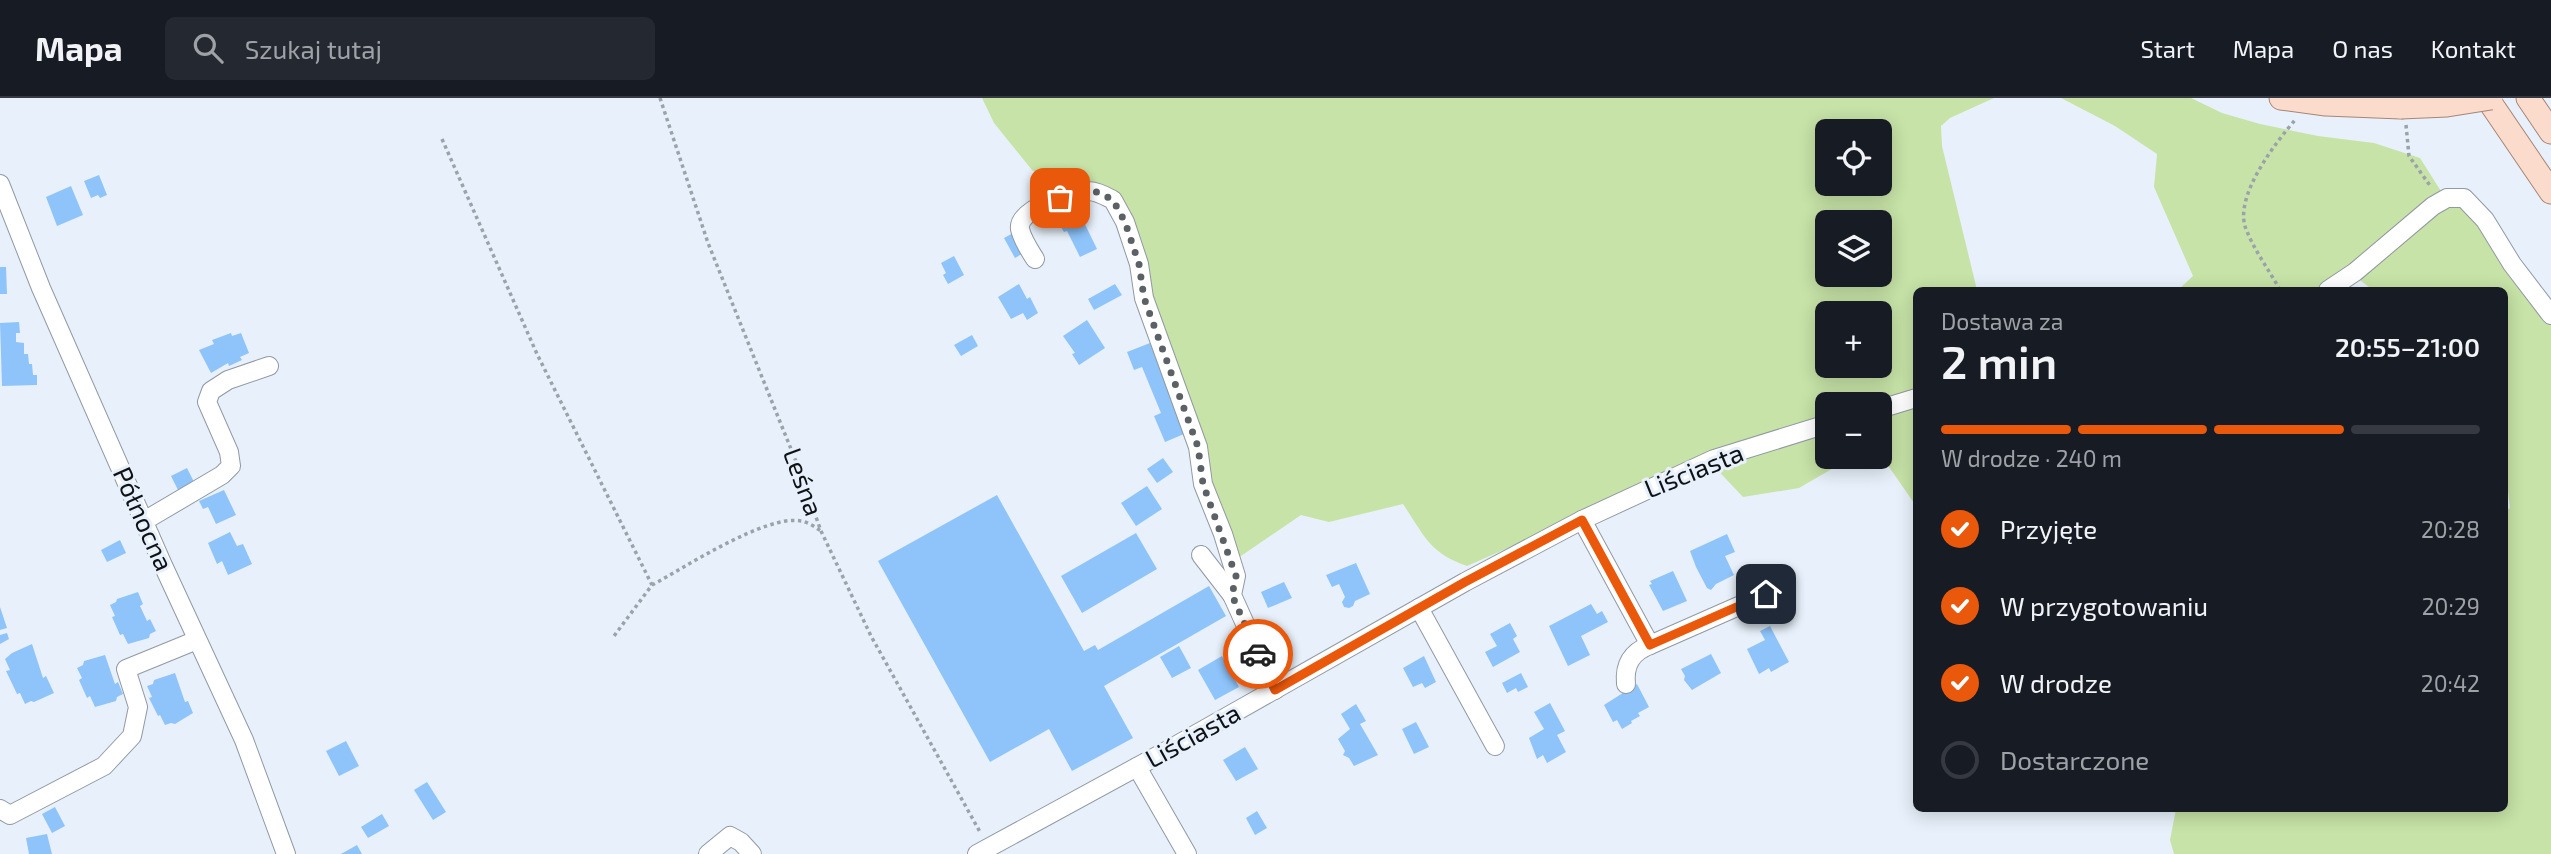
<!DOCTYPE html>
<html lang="pl">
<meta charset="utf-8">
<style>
body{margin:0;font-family:"Exo 2",sans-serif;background:#242831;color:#f1f3f6;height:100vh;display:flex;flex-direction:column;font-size:26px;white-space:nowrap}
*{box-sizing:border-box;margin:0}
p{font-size:23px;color:#9ea1a6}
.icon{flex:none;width:38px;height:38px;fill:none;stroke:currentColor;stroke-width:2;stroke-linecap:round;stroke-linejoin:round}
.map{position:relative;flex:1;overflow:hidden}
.drawer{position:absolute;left:1913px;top:189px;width:595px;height:525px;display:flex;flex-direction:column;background:#171b24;border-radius:10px;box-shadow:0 4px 18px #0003}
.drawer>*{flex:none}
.buttons{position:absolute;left:1815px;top:21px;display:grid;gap:14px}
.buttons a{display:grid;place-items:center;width:77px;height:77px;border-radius:10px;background:#171b24;box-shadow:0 4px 18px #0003;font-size:35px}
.pin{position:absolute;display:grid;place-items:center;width:60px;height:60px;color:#fff;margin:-30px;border-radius:14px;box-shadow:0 4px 10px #0006}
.courier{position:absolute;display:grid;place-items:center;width:70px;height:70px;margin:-35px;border:5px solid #ea580c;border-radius:50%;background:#fff;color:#222;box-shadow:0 2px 9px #0007}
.overview em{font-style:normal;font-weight:600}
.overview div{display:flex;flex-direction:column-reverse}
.overview{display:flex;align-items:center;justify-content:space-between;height:119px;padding:0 28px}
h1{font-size:46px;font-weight:600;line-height:52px}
.bar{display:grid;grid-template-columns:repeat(4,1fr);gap:10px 7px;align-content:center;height:84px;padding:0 28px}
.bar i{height:9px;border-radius:5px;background:#363941}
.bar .on{background:#ea580c}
.bar p{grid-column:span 4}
ol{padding:0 28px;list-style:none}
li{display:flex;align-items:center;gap:21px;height:77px}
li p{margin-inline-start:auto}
li .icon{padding:7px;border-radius:50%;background:#ea580c;color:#fff;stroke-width:4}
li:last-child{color:#9ea1a6}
li i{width:38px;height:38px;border:4px solid #363941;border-radius:50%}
header{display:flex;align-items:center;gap:42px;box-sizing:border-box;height:98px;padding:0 35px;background:#171b24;border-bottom:2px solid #363941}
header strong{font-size:33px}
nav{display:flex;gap:38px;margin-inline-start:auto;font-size:24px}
.search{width:490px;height:63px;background:#242831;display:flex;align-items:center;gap:18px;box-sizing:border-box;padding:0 24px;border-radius:10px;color:#9ea1a6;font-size:26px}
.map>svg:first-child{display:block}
.green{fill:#c7e3a7;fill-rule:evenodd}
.building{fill:#8ec4fa}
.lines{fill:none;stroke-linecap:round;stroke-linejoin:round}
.minor-casing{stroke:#9199a2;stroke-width:20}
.major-casing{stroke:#a78576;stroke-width:25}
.path{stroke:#9ba2aa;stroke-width:3.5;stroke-dasharray:3.5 3.5;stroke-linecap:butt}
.minor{stroke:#fff;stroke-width:18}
.major{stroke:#fbdbcb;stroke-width:23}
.major-bridge-casing{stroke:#a78576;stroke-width:25;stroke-linecap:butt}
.major-bridge{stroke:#fbdbcb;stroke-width:23}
.done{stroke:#5c6166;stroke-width:7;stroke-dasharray:0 12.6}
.route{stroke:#ea580c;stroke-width:9}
.labels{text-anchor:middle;stroke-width:6;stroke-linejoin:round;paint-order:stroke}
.street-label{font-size:26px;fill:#101316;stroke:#e8f1fb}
</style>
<header>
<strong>Mapa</strong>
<div class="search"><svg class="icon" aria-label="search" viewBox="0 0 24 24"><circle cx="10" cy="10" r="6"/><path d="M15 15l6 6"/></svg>Szukaj tutaj</div>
<nav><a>Start</a><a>Mapa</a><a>O nas</a><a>Kontakt</a></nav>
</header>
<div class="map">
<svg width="2551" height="756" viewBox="0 0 2551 756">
<rect width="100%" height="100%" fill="#e8f1fb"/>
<g class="green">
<path d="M982,0h1012l-44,20 -9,8 1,20 35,144h-61v216l-31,-45 -36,-2 -50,29 -56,9 -35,-37 -241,106c-38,-13 -43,-31 -64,-62l-74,18 -28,-7 -63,43 -22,-52 -15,-70 -25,-77 -27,-64 -7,-54 -10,-22 -9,-10 -72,-25 -19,-14 -38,-47zM1827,33h53v53h-53zM1827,124h53v53h-53zM1827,215h53v53h-53zM1827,306h53v53h-53z"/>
<path d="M2061,0h130l31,15 38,11 58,12 56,7 46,15 24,38 9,-6 98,124v540h-377l-4,-14 6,-31 328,-1v-296l6,-4 -3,-25 -3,-1v-192h-131l-20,-15 -24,15h-151l15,-14 -39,-89 3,-33 -42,-28z"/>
</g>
<g class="building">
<path d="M99,77l8,20 -7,3 -2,-3 -7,3 -7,-17z"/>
<path d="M71,88l12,29 -26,11 -11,-29z"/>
<path d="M1079,114l18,37 -17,8 -13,-26 -3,1 -6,-10z"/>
<path d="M1015,134l10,20 -10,6 -11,-20z"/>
<path d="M954,158l10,19 -16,9 -5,-9 3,-2 -5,-10z"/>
<path d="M0,169h6l1,27h-7z"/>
<path d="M1019,186l8,15 3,-2 8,16 -11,7 -4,-7 -12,6 -13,-22z"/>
<path d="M1115,186l7,11 -28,15 -6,-11z"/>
<path d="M1087,222l18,28 -26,17 -7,-11 3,-1 -12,-17z"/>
<path d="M19,224l1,11h-4v9l8,1v11h4l1,10h3l1,11h4v10l-35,1 -2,-63z"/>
<path d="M231,235l1,3 9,-3 8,20 -9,4 2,3 -13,6 -1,-3 -17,10 -12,-23 15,-6 -2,-4z"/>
<path d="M972,237l6,11 -17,10 -7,-11z"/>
<path d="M1150,245l34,91 -19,8 -11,-26 7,-3 -19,-46 -8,3 -7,-18z"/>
<path d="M1163,360l10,14 -16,11 -10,-14z"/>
<path d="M187,370l8,16 -16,8 -8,-16z"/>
<path d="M1147,388l15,23 -26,17 -15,-23z"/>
<path d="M224,392l12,25 -20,9 -8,-17 -5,2 -4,-8z"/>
<path d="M997,397l87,156 11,-6 3,5 111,-64 17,30 -122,70 29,52 -61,33 -23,-42 -59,33 -112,-201z"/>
<path d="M230,434l7,14 6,-2 9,20 -24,11 -6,-14 -5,3 -9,-21z"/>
<path d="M1136,435l21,36 -75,44 -21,-37z"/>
<path d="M1727,436l8,18 -10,4 9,19 -18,9 -5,6 -4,-2 -11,-21 -6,-16z"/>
<path d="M120,442l6,13 -19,9 -6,-12z"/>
<path d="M1356,465l14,31 -15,7 -2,5 -4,2 -5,-1 -2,-5 3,-5 -6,-13 -7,3 -6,-12z"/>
<path d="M1673,473l14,30 -24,10 -14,-26 3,-1 -2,-3z"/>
<path d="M1284,484l8,16 -24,10 -7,-16z"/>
<path d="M138,494l5,12 -3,2 7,15 3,-2 6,12 -6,3 -1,4 -21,6 -5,-10 -3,1 -8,-18 3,-1 -5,-11 6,-3 1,-3z"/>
<path d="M1591,506l6,10 5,-3 6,11 -27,14 9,19 -22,11 -19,-40z"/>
<path d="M0,509l7,21 -7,2z"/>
<path d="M1510,525l7,13 -4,3 7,13 -27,15 -8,-15 12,-6 -7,-12z"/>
<path d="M1770,528l19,36 -18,10 -2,-4 -10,6 -12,-25 18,-9 -5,-9z"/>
<path d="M7,535l2,6 -9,5v-9z"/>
<path d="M32,546l11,34 3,-2 8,17 -20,9 -3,-1 -6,3 -5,-11 -3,1 -11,-23 4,-1 -5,-11 7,-6z"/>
<path d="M1179,548l12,22 -19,10 -12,-21z"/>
<path d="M1711,556l10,19 -29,17 -8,-10 1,-4 -4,-7z"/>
<path d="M105,557l10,29 3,-2 5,12 -6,3 -1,4 -21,6 -5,-11 -3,2 -8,-18 3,-2 -5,-10 6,-3 1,-4z"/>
<path d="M1222,558l17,31 -24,13 -17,-30z"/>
<path d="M1424,558l12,26 -11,6 -3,-5 -9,4 -10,-19z"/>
<path d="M175,575l10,29 3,-1 5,12 -18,11 -4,-1 -6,2 -5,-10 -2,1 -9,-18 3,-1 -5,-11 6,-2 1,-4z"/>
<path d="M1521,575l7,14 -10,5 -2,-4 -9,5 -5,-10z"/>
<path d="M1637,586l12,23 -11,6 2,3 -9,5 1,2 -10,6 -5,-9 -4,2 -9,-17z"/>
<path d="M1550,605l15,28 -8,4 9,17 -19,11 -4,-8 -6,4 -8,-21 15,-9 -10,-17z"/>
<path d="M1356,606l10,17 -6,3 18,31 -24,11 -5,-8 -6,-3 2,-4 -7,-12 12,-10 -9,-15z"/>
<path d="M1416,624l13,25 -15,7 -12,-25z"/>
<path d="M346,643l13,25 -20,10 -13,-25z"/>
<path d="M1245,649l13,22 -22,12 -13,-21z"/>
<path d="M427,684l19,30 -13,8 -19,-30z"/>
<path d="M55,709l10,19 -13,7 -10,-19z"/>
<path d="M1257,713l10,17 -12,7 -9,-17z"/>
<path d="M382,716l7,12 -21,12 -7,-11z"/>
<path d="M47,736l5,20h-23l-3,-16z"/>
<path d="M357,747l5,9h-21z"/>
</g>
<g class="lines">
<g class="minor-casing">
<g id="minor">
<path d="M0,86l41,104 121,275 82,177 42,114"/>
<path d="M1035,161c-5,-8 -13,-20 -15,-30 -3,-20 52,-38 68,-38 9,0 17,5 25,9l12,22 14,42 5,34 54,149 5,37 20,50 13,42 -4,19 43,95"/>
<path d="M2328,192l27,-18 78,-66 14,-8h17l21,22 27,44 39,51"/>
<path d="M1880,311l36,-11"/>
<path d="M1582,422l68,125 116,-51"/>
<path d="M144,423l78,-46 9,-9 -2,-14 -22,-50 4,-11 17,-11 41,-14"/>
<path d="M1201,457l31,40"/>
<path d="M1419,510l76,138"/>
<path d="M1626,586c-2,-20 6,-32 24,-39"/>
<path d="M1137,669l50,87"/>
<path d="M0,711l10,6 94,-49 28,-30 6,-29 -12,-38 71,-29"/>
<path d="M708,756l22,-18 11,6 11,12"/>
<path d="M977,756l191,-104 297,-168 117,-62 132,-61 113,-35"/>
</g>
</g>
<g class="major-casing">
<g id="major">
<path d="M2281,0l45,6 75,3"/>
<path d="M2487,0l64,94"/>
<path d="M2528,0l23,34"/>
</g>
</g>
<g class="path">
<path d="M660,0l48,145 89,221 24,67 50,105 109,196"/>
<path d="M2406,27l3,31 22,31"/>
<path d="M442,41l95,215 115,231 -38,51"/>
<path d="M2280,192c-11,-20 -26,-40 -34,-61 -13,-32 30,-87 50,-110"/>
<path d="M652,487c32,-17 114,-71 149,-64 7,1 14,6 20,10"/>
</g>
<use href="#minor" class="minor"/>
<use href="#major" class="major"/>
<g class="major-bridge-casing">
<path id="major-bridge" d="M2401,9l46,-2 44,-7"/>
</g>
<use href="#major-bridge" class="major-bridge"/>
</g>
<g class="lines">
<path class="done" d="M1060,100l29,-8 11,3 13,7 12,22 14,42 5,34 54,149 5,37 33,92 -4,19 26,59"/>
<path class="route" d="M1258,556l17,36 190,-108 117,-62 68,125 116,-51"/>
</g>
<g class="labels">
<g class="street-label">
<text transform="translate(1694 373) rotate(-22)" y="9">Liściasta</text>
<text transform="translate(803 384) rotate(70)" y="9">Leśna</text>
<text transform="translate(143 421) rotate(66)" y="9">Północna</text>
<text transform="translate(1193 638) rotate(-29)" y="9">Liściasta</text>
</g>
</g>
</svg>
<div class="buttons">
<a><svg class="icon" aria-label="locate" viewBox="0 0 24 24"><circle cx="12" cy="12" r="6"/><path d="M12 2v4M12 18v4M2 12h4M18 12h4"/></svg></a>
<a><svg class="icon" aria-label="layers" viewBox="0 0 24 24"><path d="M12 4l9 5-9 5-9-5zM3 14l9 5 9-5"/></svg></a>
<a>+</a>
<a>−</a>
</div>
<div class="pin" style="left:1060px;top:100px;background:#ea580c"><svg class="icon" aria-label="bag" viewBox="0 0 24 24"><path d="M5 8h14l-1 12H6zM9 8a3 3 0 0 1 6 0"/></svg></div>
<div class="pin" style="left:1766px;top:496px;background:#1f2937"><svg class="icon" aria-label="home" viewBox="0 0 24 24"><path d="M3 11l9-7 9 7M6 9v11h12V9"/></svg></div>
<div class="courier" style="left:1258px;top:556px"><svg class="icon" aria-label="car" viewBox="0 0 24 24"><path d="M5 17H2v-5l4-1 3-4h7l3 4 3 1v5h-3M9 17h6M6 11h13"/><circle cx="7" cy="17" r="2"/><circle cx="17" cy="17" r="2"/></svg></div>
<section class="drawer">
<div class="overview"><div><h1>2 min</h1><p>Dostawa za</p></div><em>20:55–21:00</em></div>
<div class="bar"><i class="on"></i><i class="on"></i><i class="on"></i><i></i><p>W drodze · 240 m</p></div>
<ol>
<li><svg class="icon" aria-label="check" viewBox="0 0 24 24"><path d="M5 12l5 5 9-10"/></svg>Przyjęte<p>20:28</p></li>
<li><svg class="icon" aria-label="check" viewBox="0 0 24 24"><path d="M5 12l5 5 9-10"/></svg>W przygotowaniu<p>20:29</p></li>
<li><svg class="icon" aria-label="check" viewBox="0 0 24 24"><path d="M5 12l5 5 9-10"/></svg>W drodze<p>20:42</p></li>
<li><i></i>Dostarczone</li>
</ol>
</section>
</div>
